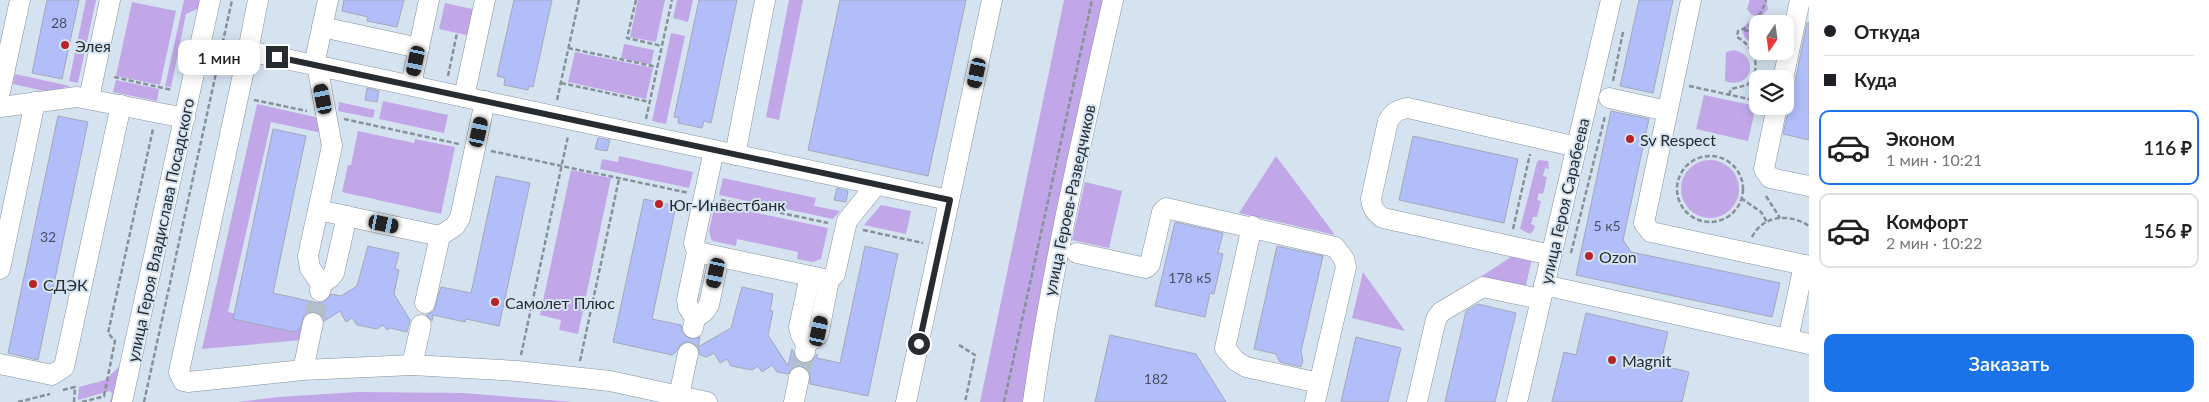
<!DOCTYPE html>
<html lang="ru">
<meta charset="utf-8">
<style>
body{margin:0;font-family:Lato,sans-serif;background:#f2f2f2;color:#202124;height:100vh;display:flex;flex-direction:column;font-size:19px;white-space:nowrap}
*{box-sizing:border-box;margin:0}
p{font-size:16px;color:#757577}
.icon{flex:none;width:28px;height:28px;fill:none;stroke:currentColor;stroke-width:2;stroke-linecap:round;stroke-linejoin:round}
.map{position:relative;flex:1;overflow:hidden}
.details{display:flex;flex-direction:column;background:#fff;width:400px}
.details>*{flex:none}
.hud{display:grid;align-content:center;height:110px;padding:0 15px;background:#fff}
.needle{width:32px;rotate:193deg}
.controls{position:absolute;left:1749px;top:15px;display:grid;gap:10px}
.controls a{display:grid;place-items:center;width:45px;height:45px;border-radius:10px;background:#fff;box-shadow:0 2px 12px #0003;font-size:25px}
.end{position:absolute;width:22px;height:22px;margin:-11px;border:6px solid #272c31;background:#fff;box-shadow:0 0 0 2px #fff}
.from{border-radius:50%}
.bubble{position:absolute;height:35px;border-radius:10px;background:#fff;box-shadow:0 2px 12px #0003;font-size:16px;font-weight:600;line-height:35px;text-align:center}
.car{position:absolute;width:15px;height:30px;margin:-15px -8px;border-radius:6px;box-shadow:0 0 4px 1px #0007;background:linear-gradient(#222 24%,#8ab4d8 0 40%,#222 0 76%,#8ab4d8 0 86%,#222 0)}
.hud b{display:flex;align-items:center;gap:18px;height:48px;font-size:19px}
.hud b+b{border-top:1px solid #e0e0e0}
.hud i{width:12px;height:12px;background:#202124}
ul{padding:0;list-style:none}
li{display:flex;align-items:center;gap:15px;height:75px;margin:0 10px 8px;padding:0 5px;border:2px solid #e0e0e0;border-radius:10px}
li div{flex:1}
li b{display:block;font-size:19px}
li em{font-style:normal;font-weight:600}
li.on{border-color:#1a73e8}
li>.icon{width:45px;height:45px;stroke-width:1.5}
.action{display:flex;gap:10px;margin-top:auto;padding:10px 15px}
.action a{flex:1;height:58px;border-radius:10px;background:#1a73e8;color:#fff;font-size:20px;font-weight:600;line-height:58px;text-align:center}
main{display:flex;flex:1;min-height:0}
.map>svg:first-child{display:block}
.green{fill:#c1a7e8}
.building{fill:#b1bef9;stroke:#a4a8b8}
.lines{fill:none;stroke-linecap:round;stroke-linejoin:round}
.minor-tunnel{stroke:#b2beca;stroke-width:20;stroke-dasharray:20 10;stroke-linecap:butt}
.minor-casing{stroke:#85919d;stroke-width:21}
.path{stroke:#87919a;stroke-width:2.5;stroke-dasharray:5 2.5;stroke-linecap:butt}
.minor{stroke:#fff;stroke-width:20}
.route{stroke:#272c31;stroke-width:6}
.poi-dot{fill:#b52527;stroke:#d5e3f0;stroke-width:2}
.labels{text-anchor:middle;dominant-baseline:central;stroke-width:4;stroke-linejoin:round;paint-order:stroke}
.number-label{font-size:14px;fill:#4a5063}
.poi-label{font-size:16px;fill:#272c31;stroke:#d5e3f0;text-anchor:start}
.street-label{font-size:16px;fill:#272c31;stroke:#d5e3f0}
</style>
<main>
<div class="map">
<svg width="1809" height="402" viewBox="0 0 1809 402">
<rect width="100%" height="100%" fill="#d5e3f0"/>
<g class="green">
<path d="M86,0H96L78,83L69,81Z"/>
<path d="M184,0H201L199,8L186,14L171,87L165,86Z"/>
<path d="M638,0H665L656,42L630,37Z"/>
<path d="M677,0H693L688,22L673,18Z"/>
<path d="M789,0H803L779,120L766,117Z"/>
<path d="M1064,0H1113L1026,402H980Z"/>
<path d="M1750,0H1766L1768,9L1761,17L1752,15L1747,9Z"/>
<path d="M132,2L176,11L160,85L116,76Z"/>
<path d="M445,3L477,10L471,36L439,29Z"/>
<path d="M1754,20L1763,24H1758L1757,43H1752L1745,38L1742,30L1749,21Z"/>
<path d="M671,33L685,36L666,124L652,121Z"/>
<path d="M624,44L654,50L651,65L621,58Z"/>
<path d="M1734,50C1762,57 1750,91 1725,81L1726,52Z"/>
<path d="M575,52L653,68L646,99L568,82Z"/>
<path d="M15,74L70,86L49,92L13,84Z"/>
<path d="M116,80L159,89L157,101L113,92Z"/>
<path d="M1704,95L1756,106L1748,141L1696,129Z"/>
<path d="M383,101L448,115L444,133L379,119Z"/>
<path d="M339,102L375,110L373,118L338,111Z"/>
<path d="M257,104L319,118L322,133L271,122L228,312L305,329L302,340L202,349Z"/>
<path d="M358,131L414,143L415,139L455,147L441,214L342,192L348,165H351Z"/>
<path d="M619,156L693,172L689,188L600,169L602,159L618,162Z"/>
<path d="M1276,156L1335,235L1239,213Z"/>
<circle cx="1710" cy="189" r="29"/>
<path d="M1539,160L1548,161L1549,169L1545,168L1543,176L1547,177L1543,194L1539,193L1537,200L1541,201L1537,217H1533L1531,224L1535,226L1533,231L1530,234L1520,229L1537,162Z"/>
<path d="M571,170L611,178L578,334L559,330L561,320L540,315Z"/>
<path d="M723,178L816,198L814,206L840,211L833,219L719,195Z"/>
<path d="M1085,182L1122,191L1109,248L1072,240Z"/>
<path d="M715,204L828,228L821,259L813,262L797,259L798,252L737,239L736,246L713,241L711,239L709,231Z"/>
<path d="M881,205L911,211L906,234L864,225Z"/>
<path d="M1520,251L1533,254L1525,289L1479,278Z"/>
<path d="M1363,272L1405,331L1352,318Z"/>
<path d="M123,363L114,402H110L112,394L110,391L78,400L79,387L105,380Z"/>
<path d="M358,392L464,393L573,402H238L278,397Z"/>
</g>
<g class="building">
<path d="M47,0H79L62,79L32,73Z"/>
<path d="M344,0H404L397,27L367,21L368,17L342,11Z"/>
<path d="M514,0H552L533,87L529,86L528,90L504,85L505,78L497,76Z"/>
<path d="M699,0H737L711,123L704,121L702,128L678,123L679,118L674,117Z"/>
<path d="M840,0H966L928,176L808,150Z"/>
<path d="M1639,0H1673L1653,93L1620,86Z"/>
<path d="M1807,23H1809V140L1783,134L1789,108L1787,100L1789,89L1795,82Z"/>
<path d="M367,88L379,91L377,102L365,100Z"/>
<path d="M1611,111L1649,119L1623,240L1631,252L1780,283L1772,317L1576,275Z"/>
<path d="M58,116L88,122L38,360L8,353Z"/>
<path d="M273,129L306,136L273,293L318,303L324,302L331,294L341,296L357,286L368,246L399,253L395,269L399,270L394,294L410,320L407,332L390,328L387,330L383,325L377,329L357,325L352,318L346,322L340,311L324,321L321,314L315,311L309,312L304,315L300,328L294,332L233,319Z"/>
<path d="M1413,136L1518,159L1504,223L1399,200Z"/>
<path d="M598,138L610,140L607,151L595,149Z"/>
<path d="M496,176L530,183L499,326L466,319L465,322L433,315L432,321L426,315L434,311L441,287L471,293Z"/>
<path d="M837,188L848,191L846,202L834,200Z"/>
<path d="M644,199L676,206L652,319L681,325L682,332L690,339L700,337L698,347L691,342H685L680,345L676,352L672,355L613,342Z"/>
<path d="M1175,222L1223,233L1218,253L1223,254L1214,294L1210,293L1205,317L1155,306Z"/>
<path d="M865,246L898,254L868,396L810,384V373L802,366H795L788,374L777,372L772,365L762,372L758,366L752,370L731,366L727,359L720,363L714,353L707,357L700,355L698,347L731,328L742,287L773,294L770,311H773L768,335L788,366L792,349L797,361L803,364L810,363L817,354V358L840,363Z"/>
<path d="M1277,246L1323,256L1301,351L1303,361L1301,367L1280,362L1276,354L1254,349Z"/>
<path d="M1478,304L1516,313L1495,402H1445L1466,311Z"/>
<path d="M1586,313L1668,332L1660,365L1689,372L1682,402H1552L1564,352L1576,355Z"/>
<path d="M1110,335L1196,354L1226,402H1095Z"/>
<path d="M1356,337L1401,348L1388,402H1341Z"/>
</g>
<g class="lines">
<g class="minor-tunnel">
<path d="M313,323L320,291"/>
<path d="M799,377L805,352"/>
</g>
<g class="minor-casing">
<g id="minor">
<path d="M1691,0L1644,223L1651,232L1809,266"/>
<path d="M322,27L419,48"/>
<path d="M248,51L258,0"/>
<path d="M314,65L328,0"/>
<path d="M317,65L332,146L308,256L310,268L321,284L320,291"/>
<path d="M1783,79L1800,0"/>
<path d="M411,85L429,0"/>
<path d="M0,92L20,0"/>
<path d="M464,97L485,0"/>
<path d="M89,98L110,0"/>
<path d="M1609,98L1667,111"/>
<path d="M1777,106L1764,169L1770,178L1809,186"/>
<path d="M0,107L77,97L185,118"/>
<path d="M735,155L765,0"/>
<path d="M318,210L440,236"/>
<path d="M1252,226L1225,348L1236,361L1246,367L1319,383"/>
<path d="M697,252L829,280"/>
<path d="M1077,253L1146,268L1150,264L1162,212L1166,208L1335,247L1344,259L1346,267L1315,402"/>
<path d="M1551,255L1383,218C1375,213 1372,208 1371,199L1388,121C1393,113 1398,109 1408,108L1577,147"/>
<path d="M0,269L35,102"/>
<path d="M321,284L330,278L334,273L347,216"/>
<path d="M1544,285L1809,344"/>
<path d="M425,303L440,236L455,226L460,218L485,101"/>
<path d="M695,318L704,312L709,305L719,257"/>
<path d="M693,328L695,318L688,307L687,300L697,252L694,243L714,150"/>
<path d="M1788,339L1804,265"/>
<path d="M806,344L817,336L819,331L829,280L835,274L847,221L876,185"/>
<path d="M805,352L806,344L801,335L799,327L810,276"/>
<path d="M0,364L52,375L64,367L121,105"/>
<path d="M412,365L421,325"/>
<path d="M303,370L313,323"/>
<path d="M679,396L688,353"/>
<path d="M122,402L210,0"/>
<path d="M707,402L610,381L517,371L412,365L303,370L188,382L183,381L179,372L248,51L949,200"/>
<path d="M794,402L799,377"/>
<path d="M906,402L992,0"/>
<path d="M1033,402C1052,266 1083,134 1113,0"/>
<path d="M1417,402L1436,319L1441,312L1483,287L1540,299"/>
<path d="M1517,402L1611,0"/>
</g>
</g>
<g class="path">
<path d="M636,0L627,38L662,46"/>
<path d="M1744,30L1758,33"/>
<path d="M568,48L657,67"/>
<path d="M448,76L457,33"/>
<path d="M114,77L172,90"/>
<path d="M1613,81L1623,32"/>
<path d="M561,83L650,102"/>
<path d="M1689,86L1758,101"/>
<path d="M1729,95L1731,89L1747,85C1763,70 1755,47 1737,37L1738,31C1754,25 1761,15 1766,0"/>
<path d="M254,100L307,111"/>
<path d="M557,100L579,0"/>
<path d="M344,119L459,144"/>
<path d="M646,119L672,0"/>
<path d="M491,151L689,193"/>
<circle cx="1710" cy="189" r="33"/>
<path d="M1766,196L1780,218"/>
<path d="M1741,198L1761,212L1767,222"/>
<path d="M721,200L828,223"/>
<path d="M1513,229L1530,154"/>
<path d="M863,230L923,243"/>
<path d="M1752,237C1763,215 1790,213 1809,226"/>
<path d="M1571,253L1605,116"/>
<path d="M959,345L975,355L965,402"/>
<path d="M521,355L568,136"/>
<path d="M580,361L619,179"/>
<path d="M63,390L75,387L74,402"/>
<path d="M104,396L115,341L108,333L153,129"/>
<path d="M18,402L50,394"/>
<path d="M82,402L105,396"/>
<path d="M144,402L232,0"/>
<path d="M1004,402L1092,0"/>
</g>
<use href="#minor" class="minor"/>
</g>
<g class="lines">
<path class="route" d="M277,57L950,200L919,344"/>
</g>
<g class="poi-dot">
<circle cx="65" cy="45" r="5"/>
<circle cx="1630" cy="139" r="5"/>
<circle cx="659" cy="204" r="5"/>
<circle cx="1589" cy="256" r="5"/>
<circle cx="33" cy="284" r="5"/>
<circle cx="495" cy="302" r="5"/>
<circle cx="1612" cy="360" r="5"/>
</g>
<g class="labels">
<g class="number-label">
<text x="59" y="22">28</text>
<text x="1607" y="225">5 к5</text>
<text x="48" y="236">32</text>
<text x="1190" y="277">178 к5</text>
<text x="1156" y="378">182</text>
</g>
<g class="poi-label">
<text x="75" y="45">Элея</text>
<text x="1640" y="139">Sv Respect</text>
<text x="669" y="204">Юг-Инвестбанк</text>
<text x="1599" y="256">Ozon</text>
<text x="43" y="284">СДЭК</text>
<text x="505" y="302">Самолет Плюс</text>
<text x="1622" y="360">Magnit</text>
</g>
<g class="street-label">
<text transform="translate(1069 200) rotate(-78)">улица Героев-Разведчиков</text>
<text transform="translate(1564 201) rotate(-77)">улица Героя Сарабеева</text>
<text transform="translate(160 230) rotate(-78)">улица Героя Владислава Посадского</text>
</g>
</g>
</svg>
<div class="controls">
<a><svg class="needle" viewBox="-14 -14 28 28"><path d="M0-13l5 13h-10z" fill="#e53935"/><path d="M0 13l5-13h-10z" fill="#757577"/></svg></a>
<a><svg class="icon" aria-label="layers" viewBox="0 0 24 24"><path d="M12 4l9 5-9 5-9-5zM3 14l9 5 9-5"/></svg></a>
</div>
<i class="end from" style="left:919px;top:344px"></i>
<i class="end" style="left:277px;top:57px"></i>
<div class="bubble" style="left:178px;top:40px;width:82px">1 мин</div>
<i class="car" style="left:416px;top:61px;rotate:192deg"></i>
<i class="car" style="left:977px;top:73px;rotate:192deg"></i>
<i class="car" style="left:323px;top:99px;rotate:349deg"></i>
<i class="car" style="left:479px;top:132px;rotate:12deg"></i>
<i class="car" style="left:384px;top:224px;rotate:102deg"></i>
<i class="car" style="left:716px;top:273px;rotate:192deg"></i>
<i class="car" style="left:819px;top:331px;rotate:12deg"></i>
</div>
<section class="details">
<div class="hud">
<b><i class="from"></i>Откуда</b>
<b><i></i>Куда</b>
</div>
<ul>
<li class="on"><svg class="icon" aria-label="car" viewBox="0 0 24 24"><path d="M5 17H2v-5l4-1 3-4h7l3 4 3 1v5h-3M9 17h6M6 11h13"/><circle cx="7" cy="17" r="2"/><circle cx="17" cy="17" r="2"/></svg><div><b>Эконом</b><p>1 мин · 10:21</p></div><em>116 ₽</em></li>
<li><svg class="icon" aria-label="car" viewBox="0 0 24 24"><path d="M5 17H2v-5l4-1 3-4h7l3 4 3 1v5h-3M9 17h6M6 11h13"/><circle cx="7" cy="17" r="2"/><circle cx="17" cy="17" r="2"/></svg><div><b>Комфорт</b><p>2 мин · 10:22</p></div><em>156 ₽</em></li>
</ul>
<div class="action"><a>Заказать</a></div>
</section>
</main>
